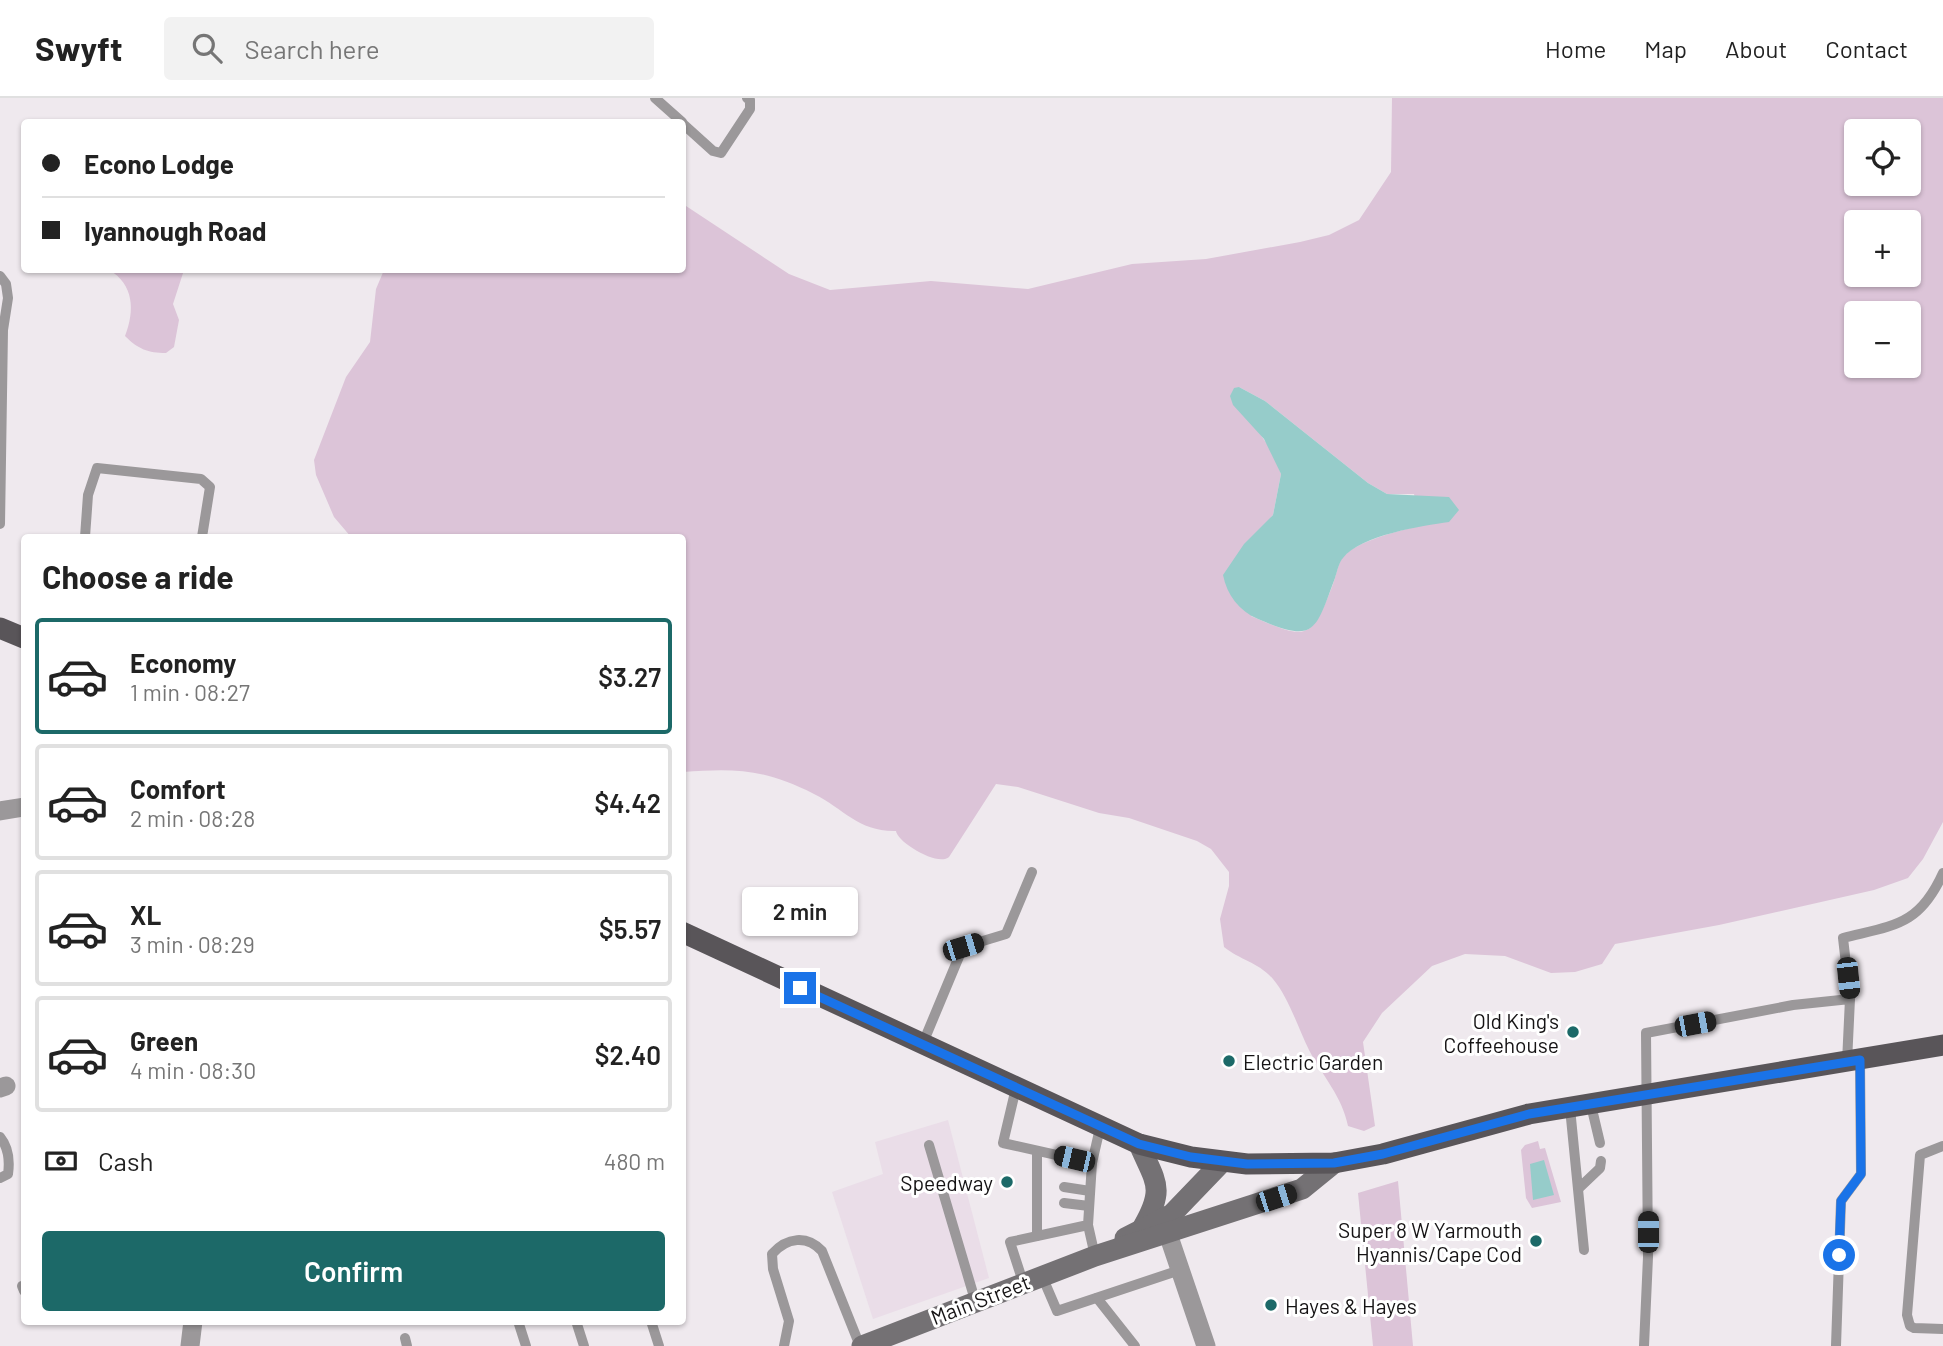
<!DOCTYPE html>
<meta charset="utf-8">
<style>
body{margin:0;font-family:Barlow,sans-serif;background:#f2f2f2;color:#222;height:100vh;display:flex;flex-direction:column;font-size:26px;white-space:nowrap}
*{box-sizing:border-box;margin:0}
p{font-size:23px;color:#767676}
.icon{flex:none;width:38px;height:38px;fill:none;stroke:currentColor;stroke-width:2;stroke-linecap:round;stroke-linejoin:round}
.map{position:relative;flex:1;overflow:hidden}
.drawer{position:absolute;left:21px;top:436px;width:665px;height:791px;display:flex;flex-direction:column;background:#fff;border-radius:7px;box-shadow:0 2px 5px #0004}
.drawer>*{flex:none}
.banner{position:absolute;left:21px;top:21px;width:665px;height:154px;border-radius:7px;box-shadow:0 2px 5px #0004;display:grid;align-content:center;height:154px;padding:0 21px;background:#fff}
.fabs{position:absolute;left:1844px;top:21px;display:grid;gap:14px}
.fabs a{display:grid;place-items:center;width:77px;height:77px;border-radius:7px;background:#fff;box-shadow:0 2px 5px #0004;font-size:35px}
.end{position:absolute;width:32px;height:32px;margin:-16px;border:9px solid #1a73e8;background:#fff;box-shadow:0 0 0 4px #fff}
.from{border-radius:50%}
.bubble{position:absolute;height:49px;border-radius:7px;background:#fff;box-shadow:0 2px 5px #0004;font-size:23px;font-weight:600;line-height:49px;text-align:center}
.car{position:absolute;width:21px;height:42px;margin:-21px -10px;border-radius:9px;box-shadow:0 0 5px 2px #0007;background:linear-gradient(#222 24%,#8ab4d8 0 40%,#222 0 76%,#8ab4d8 0 86%,#222 0)}
.banner b{display:flex;align-items:center;gap:24px;height:66px;font-size:26px}
.banner b+b{border-top:2px solid #e0e0e0}
.banner i{width:18px;height:18px;background:#222}
ul{padding:0;list-style:none}
li{display:flex;align-items:center;gap:21px;height:116px;margin:0 14px 10px;padding:0 7px;border:4px solid #e0e0e0;border-radius:7px}
li div{flex:1}
li b{display:block;font-size:26px}
li em{font-style:normal;font-weight:600}
li.active{border-color:#1c6968}
li>.icon{width:63px;height:63px;stroke-width:1.5}
h2{padding:0 21px;font-size:32px;line-height:84px}
.pay{display:flex;align-items:center;gap:18px;height:77px;padding:0 21px;font-size:26px}
.pay p{margin-inline-start:auto}
.action{display:flex;gap:14px;margin-top:auto;padding:14px 21px}
.action a{flex:1;height:80px;border-radius:7px;background:#1c6968;color:#fff;font-size:28px;font-weight:600;line-height:80px;text-align:center}
header{display:flex;align-items:center;gap:42px;box-sizing:border-box;height:98px;padding:0 35px;background:#fff;border-bottom:2px solid #e0e0e0}
header strong{font-size:33px}
nav{display:flex;gap:38px;margin-inline-start:auto;font-size:24px}
.search{width:490px;height:63px;background:#f2f2f2;display:flex;align-items:center;gap:18px;box-sizing:border-box;padding:0 24px;border-radius:7px;color:#767676;font-size:26px}
.map>svg:first-child{display:block}
.built{fill:#eadde8}
.green{fill:#dcc4d8;fill-rule:evenodd}
.water{fill:#96ccca}
.lines{fill:none;stroke-linecap:round;stroke-linejoin:round}
.lane{stroke:#9b989a;stroke-width:10}
.street{stroke:#9b989a;stroke-width:19}
.secondary{stroke:#747174;stroke-width:21}
.primary{stroke:#595559;stroke-width:21}
.route{stroke:#1a73e8;stroke-width:9}
.poi-dot{fill:#1c6968;stroke:#fff;stroke-width:2.5}
.labels{text-anchor:middle;dominant-baseline:central;stroke-width:6;stroke-linejoin:round;paint-order:stroke}
.poi-label{font-size:21px;fill:#151314;stroke:#fff;text-anchor:end}
.street-label{font-size:21px;fill:#151314;stroke:#fff}
</style>
<header>
<strong>Swyft</strong>
<div class="search"><svg class="icon" aria-label="search" viewBox="0 0 24 24"><circle cx="10" cy="10" r="6"/><path d="M15 15l6 6"/></svg>Search here</div>
<nav><a>Home</a><a>Map</a><a>About</a><a>Contact</a></nav>
</header>
<div class="map">
<svg width="1943" height="1248" viewBox="0 0 1943 1248">
<rect width="100%" height="100%" fill="#efe9ee"/>
<path class="built" d="M948,1022L989,1180L873,1221L832,1094L883,1076L875,1044Z"/>
<g class="green">
<path d="M1392,0H1943V724L1923,761L1908,780L1874,792L1719,827L1615,846L1602,866L1575,874L1551,875L1505,858L1465,856L1432,868L1382,915L1363,944L1375,1028L1364,1033L1348,1028C1342,998 1323,979 1309,952C1298,930 1289,900 1273,881C1258,864 1240,862 1224,849L1220,821L1229,788V774L1211,751L1197,743L1129,720L1099,715L1018,689L996,686L949,759C938,769 897,744 896,733C859,734 844,711 814,696C765,671 736,670 683,674L682,439H351L334,419L316,377L314,362L346,279L370,244L376,191L384,172H682L683,106L789,176L830,192L931,183L1028,191L1132,166L1206,161L1300,144L1329,137L1359,122L1391,74ZM1857,33H1909V86H1857ZM1857,124H1909V177H1857ZM1857,215H1909V268H1857ZM1239,289L1265,303L1368,385L1387,396H1414L1422,427C1402,432 1355,443 1342,460C1338,466 1336,478 1333,486C1311,544 1307,542 1251,518L1261,431L1273,417L1281,376L1273,355L1254,327Z"/>
<path d="M109,172H184L173,206L179,222L174,249L166,255C148,255 138,251 125,238C135,213 134,186 109,172Z"/>
<path d="M1538,1043L1540,1051L1545,1050L1561,1104L1532,1110L1526,1100L1521,1052L1525,1047Z"/>
<path d="M1398,1083L1413,1248H1373L1358,1095Z"/>
</g>
<g class="water">
<path d="M1239,289L1265,303L1368,385L1387,396L1449,399L1459,412L1449,424C1422,428 1361,437 1343,460C1339,464 1337,474 1335,480C1315,533 1316,546 1258,521C1239,513 1227,497 1223,477L1244,446L1273,417L1281,376L1264,341L1233,307L1230,298L1234,290Z"/>
<path d="M1544,1062L1554,1097L1533,1102L1530,1066Z"/>
</g>
<g class="lines">
<g class="lane">
<path d="M655,0L682,24"/>
<path d="M682,25L713,53L721,55L750,11V2L747,0"/>
<path d="M0,178L6,186L8,200L3,232L0,426"/>
<path d="M85,439L88,397L97,370L201,381L210,389L202,439"/>
<path d="M1850,901L1843,840C1894,827 1919,828 1943,775"/>
<path d="M923,945L963,849L1006,836L1032,774"/>
<path d="M1016,990L1003,1045L1092,1065L1100,1030"/>
<path d="M1591,1007L1600,1045"/>
<path d="M1570,1010L1584,1152"/>
<path d="M0,1039C9,1050 10,1062 8,1076L0,1080"/>
<path d="M929,1047L975,1202"/>
<path d="M1943,1048L1920,1057L1907,1217L1910,1228L1914,1230L1943,1231"/>
<path d="M1064,1089L1090,1093"/>
<path d="M1580,1089L1600,1070L1601,1063"/>
<path d="M1064,1105L1089,1108"/>
<path d="M1088,1127L1095,1158"/>
<path d="M1037,1138V1053"/>
<path d="M1042,1178L1057,1213L1180,1172"/>
<path d="M1023,1184L1010,1144L1088,1127L1092,1065"/>
<path d="M22,1188L24,1193"/>
<path d="M1097,1200L1135,1248"/>
<path d="M518,1223L526,1248"/>
<path d="M576,1223L584,1248"/>
<path d="M651,1223L659,1248"/>
<path d="M405,1240L407,1248"/>
<path d="M784,1248L789,1223L773,1171L772,1156C787,1139 807,1137 822,1153L860,1248"/>
<path d="M1644,1248L1648,1159L1646,935L1793,907L1850,901L1847,964"/>
<path d="M1836,1248L1841,1103L1861,1076L1860,962"/>
</g>
<g class="street">
<path d="M0,713L24,709"/>
<path d="M0,990L6,988"/>
<path d="M1168,1136L1206,1248"/>
<path d="M190,1248L193,1223"/>
</g>
<g class="secondary">
<path d="M1139,1046C1155,1084 1166,1089 1143,1129"/>
<path d="M1125,1140L1172,1116L1222,1064"/>
<path d="M862,1248L1095,1158L1302,1091L1334,1065"/>
</g>
<g class="primary">
<path d="M0,530L24,540"/>
<path d="M682,834L1139,1046L1191,1059L1247,1066L1334,1065L1383,1056L1529,1016L1943,947"/>
</g>
</g>
<g class="lines">
<path class="route" d="M800,890L1139,1046L1191,1059L1247,1066L1334,1065L1383,1056L1529,1016L1860,962L1861,1076L1841,1103L1839,1157"/>
</g>
<g class="poi-dot">
<circle cx="1573" cy="934" r="7"/>
<circle cx="1229" cy="963" r="7"/>
<circle cx="1007" cy="1084" r="7"/>
<circle cx="1536" cy="1143" r="7"/>
<circle cx="1271" cy="1207" r="7"/>
</g>
<g class="labels">
<g class="poi-label">
<text x="1559" y="922">Old King's<tspan x="1559" dy="24">Coffeehouse</tspan></text>
<text x="1243" y="963" text-anchor="start">Electric Garden</text>
<text x="993" y="1084">Speedway</text>
<text x="1522" y="1131">Super 8 W Yarmouth<tspan x="1522" dy="24">Hyannis/Cape Cod</tspan></text>
<text x="1285" y="1207" text-anchor="start">Hayes &amp; Hayes</text>
</g>
<g class="street-label">
<text transform="translate(980 1201) rotate(-21)">Main Street</text>
</g>
</g>
</svg>
<div class="fabs">
<a><svg class="icon" aria-label="locate" viewBox="0 0 24 24"><circle cx="12" cy="12" r="6"/><path d="M12 2v4M12 18v4M2 12h4M18 12h4"/></svg></a>
<a>+</a>
<a>−</a>
</div>
<i class="end from" style="left:1839px;top:1157px"></i>
<i class="end" style="left:800px;top:890px"></i>
<div class="bubble" style="left:742px;top:789px;width:116px">2 min</div>
<i class="car" style="left:963px;top:849px;rotate:73deg"></i>
<i class="car" style="left:1848px;top:880px;rotate:174deg"></i>
<i class="car" style="left:1695px;top:926px;rotate:79deg"></i>
<i class="car" style="left:1074px;top:1061px;rotate:283deg"></i>
<i class="car" style="left:1276px;top:1100px;rotate:72deg"></i>
<i class="car" style="left:1648px;top:1134px;rotate:0deg"></i>
<div class="banner">
<b><i class="from"></i>Econo Lodge</b>
<b><i></i>Iyannough Road</b>
</div>
<section class="drawer">
<h2>Choose a ride</h2>
<ul>
<li class="active"><svg class="icon" aria-label="car" viewBox="0 0 24 24"><path d="M5 17H2v-5l4-1 3-4h7l3 4 3 1v5h-3M9 17h6M6 11h13"/><circle cx="7" cy="17" r="2"/><circle cx="17" cy="17" r="2"/></svg><div><b>Economy</b><p>1 min · 08:27</p></div><em>$3.27</em></li>
<li><svg class="icon" aria-label="car" viewBox="0 0 24 24"><path d="M5 17H2v-5l4-1 3-4h7l3 4 3 1v5h-3M9 17h6M6 11h13"/><circle cx="7" cy="17" r="2"/><circle cx="17" cy="17" r="2"/></svg><div><b>Comfort</b><p>2 min · 08:28</p></div><em>$4.42</em></li>
<li><svg class="icon" aria-label="car" viewBox="0 0 24 24"><path d="M5 17H2v-5l4-1 3-4h7l3 4 3 1v5h-3M9 17h6M6 11h13"/><circle cx="7" cy="17" r="2"/><circle cx="17" cy="17" r="2"/></svg><div><b>XL</b><p>3 min · 08:29</p></div><em>$5.57</em></li>
<li><svg class="icon" aria-label="car" viewBox="0 0 24 24"><path d="M5 17H2v-5l4-1 3-4h7l3 4 3 1v5h-3M9 17h6M6 11h13"/><circle cx="7" cy="17" r="2"/><circle cx="17" cy="17" r="2"/></svg><div><b>Green</b><p>4 min · 08:30</p></div><em>$2.40</em></li>
</ul>
<div class="pay"><svg class="icon" aria-label="cash" viewBox="0 0 24 24"><path d="M3 7h18v10H3z"/><circle cx="12" cy="12" r="2"/></svg>Cash<p>480 m</p></div>
<div class="action"><a>Confirm</a></div>
</section>
</div>
